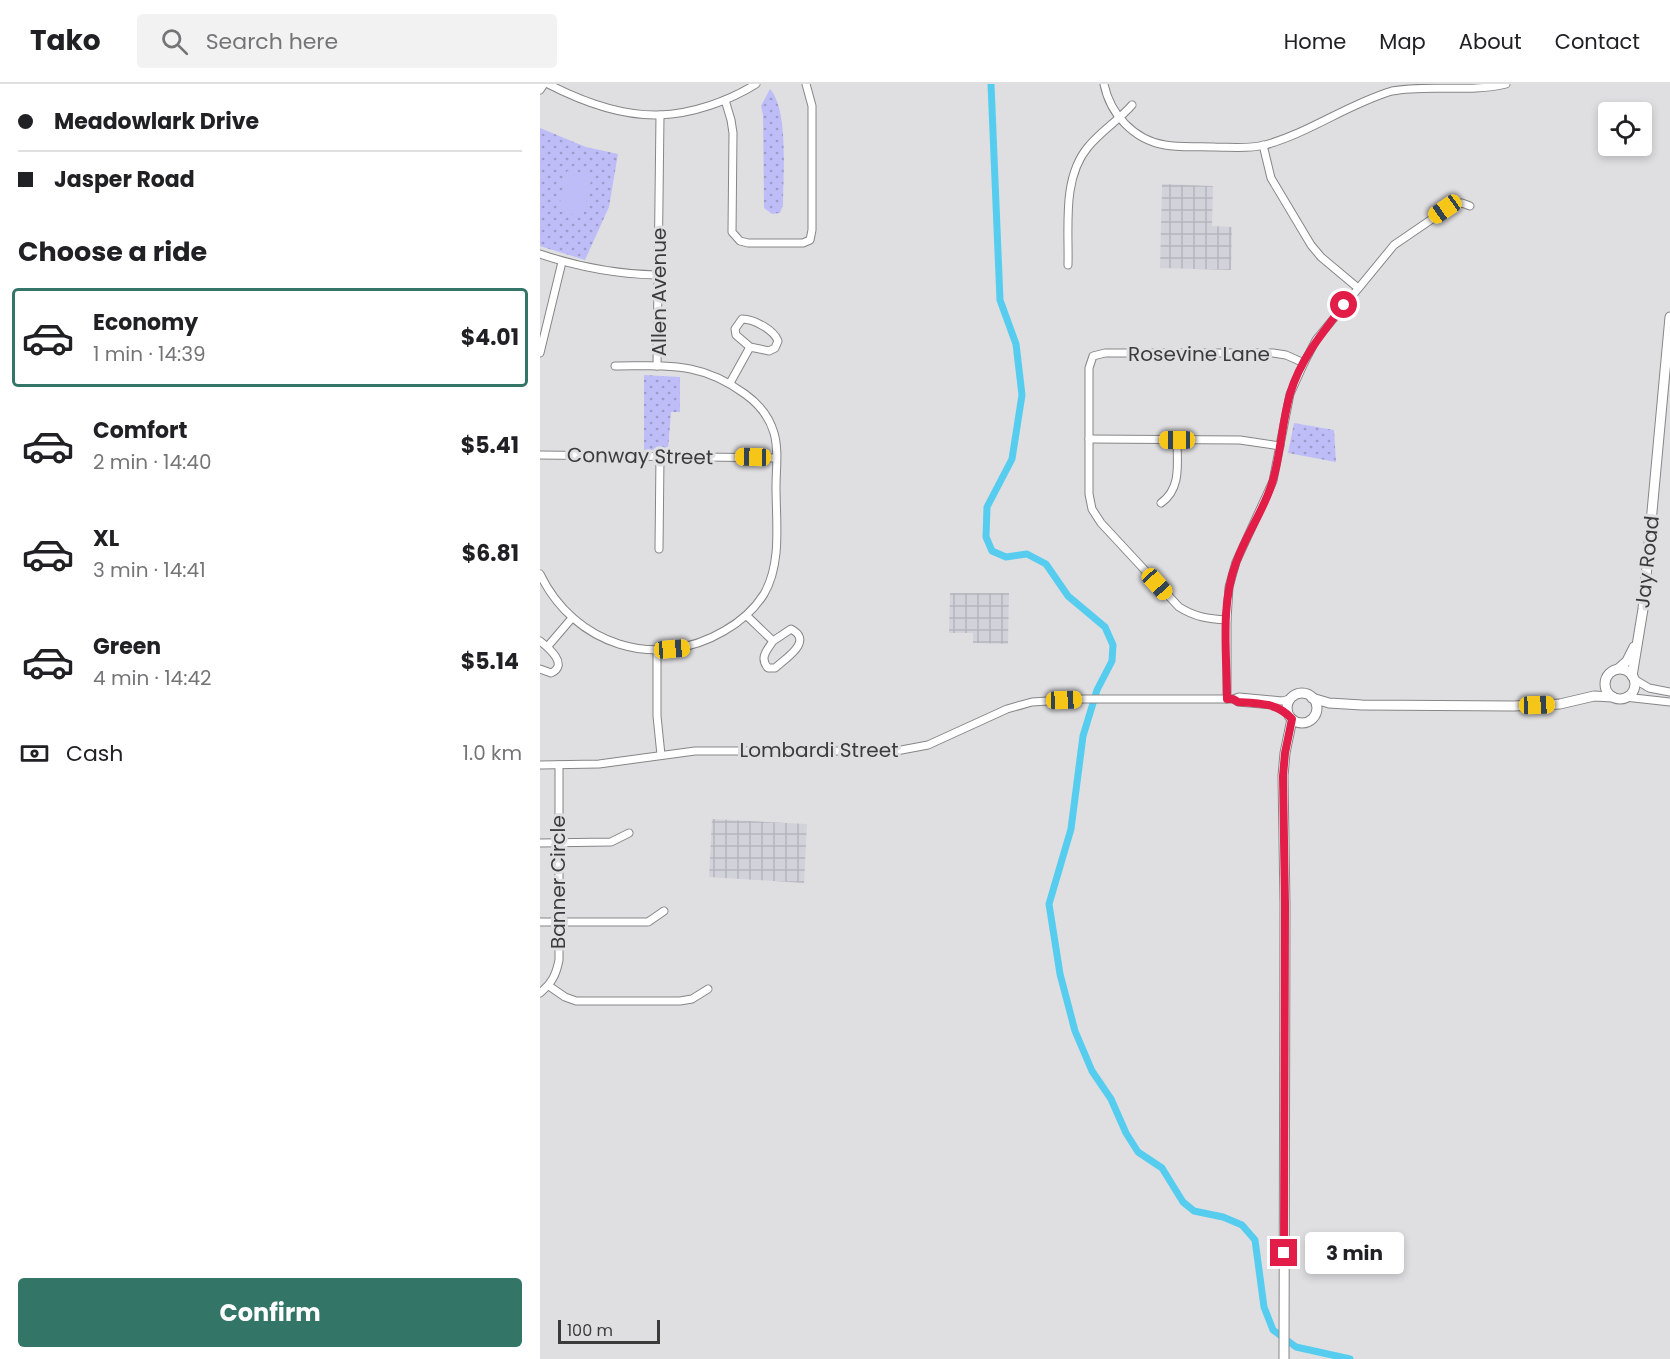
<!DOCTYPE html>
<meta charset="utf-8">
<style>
body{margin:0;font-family:Poppins,sans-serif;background:#f2f2f2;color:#202124;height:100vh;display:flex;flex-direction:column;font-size:22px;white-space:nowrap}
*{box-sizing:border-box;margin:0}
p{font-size:20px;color:#757577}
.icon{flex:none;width:33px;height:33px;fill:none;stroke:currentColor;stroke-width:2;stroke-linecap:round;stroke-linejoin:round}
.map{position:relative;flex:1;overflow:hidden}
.details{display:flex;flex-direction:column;background:#fff;width:540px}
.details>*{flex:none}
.guide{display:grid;align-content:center;height:132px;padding:0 18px;background:#fff}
.controls{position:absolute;left:1058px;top:18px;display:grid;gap:12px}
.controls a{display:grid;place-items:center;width:54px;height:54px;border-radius:6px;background:#fff;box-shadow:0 3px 9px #0003;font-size:30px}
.scale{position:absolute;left:18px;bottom:15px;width:102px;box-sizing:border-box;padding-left:6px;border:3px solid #3b3b3c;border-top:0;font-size:16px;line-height:21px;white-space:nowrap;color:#3b3b3c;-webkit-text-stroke:4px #dfdfe2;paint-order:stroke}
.end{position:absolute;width:27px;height:27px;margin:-14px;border:8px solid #e11d48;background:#fff;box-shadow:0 0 0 3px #fff}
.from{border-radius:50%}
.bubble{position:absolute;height:42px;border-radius:6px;background:#fff;box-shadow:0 3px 9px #0003;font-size:20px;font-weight:700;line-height:42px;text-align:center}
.car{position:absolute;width:18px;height:36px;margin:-18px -9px;border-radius:8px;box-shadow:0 0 4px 2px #0007;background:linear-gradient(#f5c518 24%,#345 0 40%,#f5c518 0 76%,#345 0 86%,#f5c518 0)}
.guide b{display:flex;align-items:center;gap:21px;height:57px;font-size:22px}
.guide b+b{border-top:2px solid #e0e0e0}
.guide i{width:15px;height:15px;background:#202124}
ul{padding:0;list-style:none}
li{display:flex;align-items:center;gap:18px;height:99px;margin:0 12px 9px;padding:0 6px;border:3px solid transparent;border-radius:6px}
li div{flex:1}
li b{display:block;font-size:22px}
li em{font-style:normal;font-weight:700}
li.active{border-color:#337567}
li>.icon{width:54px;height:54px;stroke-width:1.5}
h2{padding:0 18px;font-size:27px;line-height:72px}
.pay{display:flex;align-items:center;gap:15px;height:66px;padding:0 18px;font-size:22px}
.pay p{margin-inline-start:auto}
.primary-button{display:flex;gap:12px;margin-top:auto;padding:12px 18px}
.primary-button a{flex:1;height:69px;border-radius:6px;background:#337567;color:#fff;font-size:24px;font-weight:700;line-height:69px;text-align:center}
header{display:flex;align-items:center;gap:36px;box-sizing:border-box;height:84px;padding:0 30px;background:#fff;border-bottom:2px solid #e0e0e0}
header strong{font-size:28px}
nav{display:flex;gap:33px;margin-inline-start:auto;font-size:21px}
.search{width:420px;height:54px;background:#f2f2f2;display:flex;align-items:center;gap:15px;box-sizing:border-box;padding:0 21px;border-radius:6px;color:#757577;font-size:22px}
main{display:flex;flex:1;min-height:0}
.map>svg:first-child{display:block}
.industrial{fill:url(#industrial-grid)}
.park{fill:url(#park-dots)}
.pitch{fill:#bebdf8}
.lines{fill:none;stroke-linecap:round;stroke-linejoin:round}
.canal{stroke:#56cdef;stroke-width:7}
.street-casing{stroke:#868688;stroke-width:9}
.secondary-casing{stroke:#868688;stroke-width:11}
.street{stroke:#fff;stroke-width:7}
.secondary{stroke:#fff;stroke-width:9}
.route{stroke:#e11d48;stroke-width:8}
.labels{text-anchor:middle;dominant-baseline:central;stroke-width:6;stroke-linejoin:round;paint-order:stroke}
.street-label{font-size:20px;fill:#3b3b3c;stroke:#dfdfe2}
</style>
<header>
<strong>Tako</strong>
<div class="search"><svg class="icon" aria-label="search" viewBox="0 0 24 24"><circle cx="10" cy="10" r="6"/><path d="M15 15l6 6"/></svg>Search here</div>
<nav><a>Home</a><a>Map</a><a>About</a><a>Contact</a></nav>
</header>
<main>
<section class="details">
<div class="guide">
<b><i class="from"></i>Meadowlark Drive</b>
<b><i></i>Jasper Road</b>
</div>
<h2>Choose a ride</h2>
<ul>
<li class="active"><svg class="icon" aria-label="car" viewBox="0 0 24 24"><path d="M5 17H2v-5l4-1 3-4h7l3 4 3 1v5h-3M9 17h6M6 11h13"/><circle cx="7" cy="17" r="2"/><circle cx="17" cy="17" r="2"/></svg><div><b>Economy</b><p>1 min · 14:39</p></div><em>$4.01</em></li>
<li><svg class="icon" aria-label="car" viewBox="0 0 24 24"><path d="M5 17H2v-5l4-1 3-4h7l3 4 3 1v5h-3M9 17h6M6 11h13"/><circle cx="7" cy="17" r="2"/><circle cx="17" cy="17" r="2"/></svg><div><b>Comfort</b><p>2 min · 14:40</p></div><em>$5.41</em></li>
<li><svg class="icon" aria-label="car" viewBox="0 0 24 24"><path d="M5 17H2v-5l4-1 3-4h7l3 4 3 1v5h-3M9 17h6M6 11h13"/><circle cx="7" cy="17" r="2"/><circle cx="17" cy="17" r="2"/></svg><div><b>XL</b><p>3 min · 14:41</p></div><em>$6.81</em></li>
<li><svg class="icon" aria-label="car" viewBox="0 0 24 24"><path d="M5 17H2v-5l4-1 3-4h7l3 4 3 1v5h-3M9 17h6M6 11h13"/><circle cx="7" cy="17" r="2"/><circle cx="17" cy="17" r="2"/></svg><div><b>Green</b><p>4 min · 14:42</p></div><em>$5.14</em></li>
</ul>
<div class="pay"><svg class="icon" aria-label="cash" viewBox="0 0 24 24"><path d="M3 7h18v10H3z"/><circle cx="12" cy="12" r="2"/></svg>Cash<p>1.0 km</p></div>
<div class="primary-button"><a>Confirm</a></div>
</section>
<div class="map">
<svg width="1130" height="1275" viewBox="0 0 1130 1275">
<defs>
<pattern id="industrial-grid" width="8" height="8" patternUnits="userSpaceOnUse" patternTransform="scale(1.5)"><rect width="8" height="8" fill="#d2d2db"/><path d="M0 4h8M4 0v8" fill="none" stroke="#b5b5bd"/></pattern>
<pattern id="park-dots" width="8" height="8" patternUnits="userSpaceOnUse" patternTransform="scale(1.5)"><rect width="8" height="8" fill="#bebdf8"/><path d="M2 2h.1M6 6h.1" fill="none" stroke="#9c9bca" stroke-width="1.8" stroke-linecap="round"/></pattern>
</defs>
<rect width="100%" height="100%" fill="#dfdfe2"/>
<g class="industrial">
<path d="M622,100L673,102L672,142L692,143L691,186L620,184Z"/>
<path d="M410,509H469L468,560L433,559V549H409Z"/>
<path d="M172,735L267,740L264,799L169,793Z"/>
</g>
<g class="park">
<path d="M230,5C249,26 243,92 243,121L240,129L232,130L224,124L223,31L221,22Z"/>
<path d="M0,44L46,63L78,70L69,123L45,176L0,162Z"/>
<path d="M104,291L140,293V328H131L128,366H104Z"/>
<path d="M754,339L794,346L796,378L748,369Z"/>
</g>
<path class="pitch" d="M27,87L52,92L43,132L18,127Z"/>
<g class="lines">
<path class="canal" d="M451,0L460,216L476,260L482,311L472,375L447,423L446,453L452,467L466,473L487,470L506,480L528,512L565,543L573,561L572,577L557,606L543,652L531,745L509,820L520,890L535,947L552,987L571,1015L586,1049L598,1068L622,1084L643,1118L654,1127L683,1133L702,1141L715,1156L724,1223L733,1246L756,1263L810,1275"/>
<g class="street-casing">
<g id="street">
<path d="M8,0C41,17 82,32 119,31C152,30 189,17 216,0"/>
<path d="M564,0C570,30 594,56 625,61C641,64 658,62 675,63C691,63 709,65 725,61C769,49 808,20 852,7C888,0 929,9 966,0"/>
<path d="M0,6L4,0"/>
<path d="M185,16L191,36L193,49L192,148L200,157L208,159H263L270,156L272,146V22L266,0"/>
<path d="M723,61L731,94L771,161L781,173L818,204"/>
<path d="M0,170C38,183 77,190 117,191"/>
<path d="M528,181C529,143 522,94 548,63C561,47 579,36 592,21"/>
<path d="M0,269L22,178"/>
<path d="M117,282L120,31"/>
<path d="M190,299L210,263L229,267L235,264L238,257C234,246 214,235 202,235L195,245L196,251L210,263"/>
<path d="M549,355L700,356L740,362"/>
<path d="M0,371L236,374"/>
<path d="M621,419C642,404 637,379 637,356"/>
<path d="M119,465L120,372"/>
<path d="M0,490C34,561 116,587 184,547C200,538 214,526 224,510C242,479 236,438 236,403C236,385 239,366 234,349C229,332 219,320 205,310C160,277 127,282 75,282"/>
<path d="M207,532L233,557C227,566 219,574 228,584H235C246,574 274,557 251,545L233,557"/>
<path d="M687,536C668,535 655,533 639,523L561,439L552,425L549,410V284L553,272L565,269H733L746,271L764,279"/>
<path d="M0,557C9,564 29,581 11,589L0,585"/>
<path d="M8,562L32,534"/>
<path d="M117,566V632L121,671"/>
<path d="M1094,595L1109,604L1130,608"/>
<path d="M1085,613L1130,618"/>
<path d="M687,615V536L689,503L696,478L733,397L750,310L764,279L776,256L854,161L914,120L922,119L930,122"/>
<path d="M693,615L698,618L733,621L748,629"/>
<path d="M0,681L59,680L155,667H356L388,661L467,625L492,618L539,615H693L699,613L742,617L750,615"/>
<path d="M0,759L71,758L89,749"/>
<path d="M0,838H108L124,827"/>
<path d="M9,902L25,913L36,917H140L152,915L168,905"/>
<path d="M0,909C12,899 16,891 19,876V681"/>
</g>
</g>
<g class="secondary-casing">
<g id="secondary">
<path d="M1078,585L1087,577L1094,563"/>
<circle cx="1080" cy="600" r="15"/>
<path d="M1092,592L1103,525L1130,233"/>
<circle cx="762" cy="624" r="15"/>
<path d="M772,614L789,619L822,621L973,622L1020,620L1054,612L1073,613"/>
<path d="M744,1275L745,821L743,692L745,669L752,635"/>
</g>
</g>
<use href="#street" class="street"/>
<use href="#secondary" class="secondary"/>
</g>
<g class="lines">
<path class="route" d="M744,1169L745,821L743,692L745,669L752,635C738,619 719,619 698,618L693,615H687C687,571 680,521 696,479C706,450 725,425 733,396C741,368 742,338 750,310C760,276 782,249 804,221"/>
</g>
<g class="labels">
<g class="street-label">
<text transform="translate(119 208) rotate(-90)">Allen Avenue</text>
<text x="659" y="270">Rosevine Lane</text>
<text transform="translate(100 372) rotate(1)">Conway Street</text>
<text transform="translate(1107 478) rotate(-84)">Jay Road</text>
<text x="279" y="666">Lombardi Street</text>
<text transform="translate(18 798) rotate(-90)">Banner Circle</text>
</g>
</g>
</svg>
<div class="controls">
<a><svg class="icon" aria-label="locate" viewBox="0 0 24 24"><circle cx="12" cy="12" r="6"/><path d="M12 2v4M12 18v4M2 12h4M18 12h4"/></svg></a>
</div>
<div class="scale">100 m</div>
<i class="end from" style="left:804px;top:221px"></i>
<i class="end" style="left:744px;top:1169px"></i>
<div class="bubble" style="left:765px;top:1148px;width:99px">3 min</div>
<i class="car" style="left:905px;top:125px;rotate:235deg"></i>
<i class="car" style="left:637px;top:356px;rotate:270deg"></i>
<i class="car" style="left:213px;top:373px;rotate:271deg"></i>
<i class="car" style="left:617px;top:500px;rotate:138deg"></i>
<i class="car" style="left:132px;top:565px;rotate:85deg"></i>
<i class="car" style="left:524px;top:616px;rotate:88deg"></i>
<i class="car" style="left:997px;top:621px;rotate:88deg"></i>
</div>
</main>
